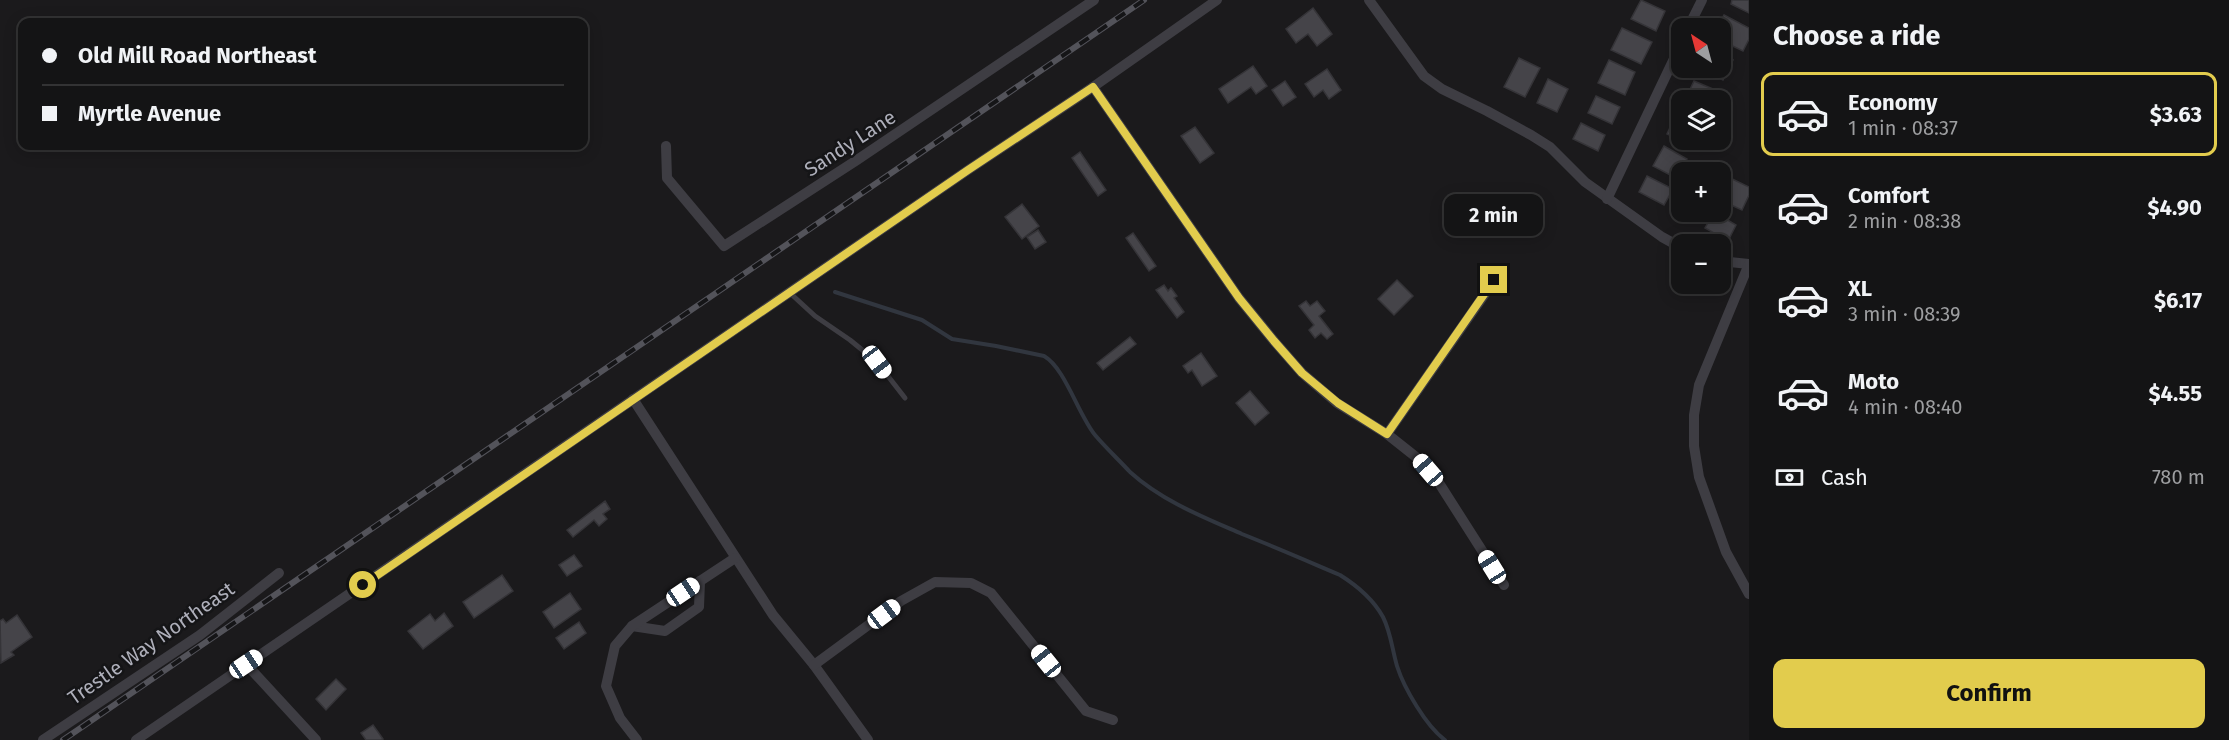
<!DOCTYPE html>
<meta charset="utf-8">
<style>
body{margin:0;font-family:"Fira Sans",sans-serif;background:#212122;color:#f1f3f6;height:100vh;display:flex;flex-direction:column;font-size:22px;white-space:nowrap}
*{box-sizing:border-box;margin:0}
p{font-size:20px;color:#9d9ea0}
.icon{flex:none;width:33px;height:33px;fill:none;stroke:currentColor;stroke-width:2;stroke-linecap:round;stroke-linejoin:round}
.map{position:relative;flex:1;overflow:hidden}
.details{display:flex;flex-direction:column;background:#141415;width:480px}
.details>*{flex:none}
.top-card{position:absolute;left:18px;top:18px;width:570px;height:132px;border-radius:12px;box-shadow:0 3px 15px #0003,0 0 0 2px #333334;display:grid;align-content:center;height:132px;padding:0 24px;background:#141415}
.needle{width:39px;rotate:324deg}
.tools{position:absolute;left:1671px;top:18px;display:grid;gap:12px}
.tools a{display:grid;place-items:center;width:60px;height:60px;border-radius:12px;background:#141415;box-shadow:0 3px 15px #0003,0 0 0 2px #333334;font-size:30px}
.end{position:absolute;width:27px;height:27px;margin:-14px;border:8px solid #e2cc4d;background:#111;box-shadow:0 0 0 3px #111}
.from{border-radius:50%}
.bubble{position:absolute;height:42px;border-radius:12px;background:#141415;box-shadow:0 3px 15px #0003,0 0 0 2px #333334;font-size:20px;font-weight:700;line-height:42px;text-align:center}
.car{position:absolute;width:18px;height:36px;margin:-18px -9px;border-radius:8px;box-shadow:0 0 4px 2px #0007;background:linear-gradient(#fff 24%,#345 0 40%,#fff 0 76%,#345 0 86%,#fff 0)}
.top-card b{display:flex;align-items:center;gap:21px;height:57px;font-size:22px}
.top-card b+b{border-top:2px solid #333334}
.top-card i{width:15px;height:15px;background:#f1f3f6}
ul{padding:0;list-style:none}
li{display:flex;align-items:center;gap:18px;height:84px;margin:0 12px 9px;padding:0 12px;border:3px solid transparent;border-radius:12px}
li div{flex:1}
li b{display:block;font-size:22px}
li em{font-style:normal;font-weight:700}
li.current{border-color:#e2cc4d}
li>.icon{width:54px;height:54px;stroke-width:1.5}
h2{padding:0 24px;font-size:27px;line-height:72px}
.pay{display:flex;align-items:center;gap:15px;height:66px;padding:0 24px;font-size:22px}
.pay p{margin-inline-start:auto}
.primary-button{display:flex;gap:12px;margin-top:auto;padding:12px 24px}
.primary-button a{flex:1;height:69px;border-radius:12px;background:#e2cc4d;color:#111;font-size:24px;font-weight:700;line-height:69px;text-align:center}
main{display:flex;flex:1;min-height:0}
.map>svg:first-child{display:block}
.lines{fill:none;stroke-linecap:round;stroke-linejoin:round}
.stream{stroke:#31363f;stroke-width:4}
.building{fill:#454449;stroke:#353438;stroke-width:1.5}
.service{stroke:#3e3d43;stroke-width:5}
.minor{stroke:#3e3d43;stroke-width:10}
.rail-casing{stroke:#53535a;stroke-width:6}
.rail{stroke:#151517;stroke-width:4;stroke-dasharray:11;stroke-linecap:butt}
.route{stroke:#e2cc4d;stroke-width:8}
.labels{text-anchor:middle;dominant-baseline:central;stroke-width:5;stroke-linejoin:round;paint-order:stroke}
.street-label{font-size:20px;fill:#aeafba;stroke:#151517}
</style>
<main>
<div class="map">
<svg width="1749" height="740" viewBox="0 0 1749 740">
<rect width="100%" height="100%" fill="#1b1a1c"/>
<g class="lines">
<path class="stream" d="M835,292L922,320L952,339L996,346L1044,356C1065,368 1078,414 1095,435C1106,448 1119,460 1130,472C1162,501 1203,517 1242,534C1275,547 1307,561 1340,575C1356,585 1373,599 1383,617C1391,633 1392,649 1397,666C1404,688 1426,726 1445,740"/>
</g>
<g class="building">
<path d="M1641,0L1665,11L1656,31L1631,19Z"/>
<path d="M1732,0H1749V13L1731,4Z"/>
<path d="M1313,8L1332,34L1317,46L1308,34L1296,43L1286,29Z"/>
<path d="M1724,15L1749,28V39L1743,51L1720,40V28H1717Z"/>
<path d="M1622,28L1652,42L1641,64L1611,50Z"/>
<path d="M1720,55L1733,60L1723,80L1698,68H1720Z"/>
<path d="M1519,58L1540,68L1525,97L1504,87Z"/>
<path d="M1609,60L1635,72L1625,95L1598,83Z"/>
<path d="M1253,66L1267,86L1256,94L1251,87L1228,103L1219,89Z"/>
<path d="M1327,69L1341,90L1329,99L1323,90L1314,97L1305,84Z"/>
<path d="M1548,79L1568,89L1557,112L1537,103Z"/>
<path d="M1285,81L1296,97L1283,106L1272,90Z"/>
<path d="M1694,81L1720,92L1716,100H1685Z"/>
<path d="M1596,96L1620,107L1612,124L1588,113Z"/>
<path d="M1677,113L1682,115V140H1700L1697,148L1667,134Z"/>
<path d="M1581,123L1605,135L1598,151L1573,139Z"/>
<path d="M1195,127L1214,153L1200,163L1181,136Z"/>
<path d="M1664,146L1687,159L1676,178L1653,166Z"/>
<path d="M1080,152L1106,190L1098,196L1072,158Z"/>
<path d="M1647,176L1673,189L1664,205L1639,192Z"/>
<path d="M1726,176L1749,187V195L1742,210L1720,200V188Z"/>
<path d="M1022,204L1039,226L1022,239L1005,217Z"/>
<path d="M1714,212L1736,225L1728,241L1705,228Z"/>
<path d="M1038,230L1046,242L1035,249L1027,237Z"/>
<path d="M1133,233L1156,266L1149,271L1126,238Z"/>
<path d="M1397,280L1413,296L1394,315L1378,299Z"/>
<path d="M1164,285L1168,291L1171,288L1177,296L1174,298L1184,312L1177,318L1156,290Z"/>
<path d="M1306,301L1310,306L1317,301L1325,311L1319,316L1333,334L1327,339L1321,333L1315,338L1309,330L1314,325L1299,306Z"/>
<path d="M1130,337L1136,344L1103,370L1097,363Z"/>
<path d="M1201,353L1217,376L1202,386L1192,370L1188,373L1183,366Z"/>
<path d="M1250,391L1269,413L1255,425L1236,403Z"/>
<path d="M605,501L610,509L603,514L607,519L599,526L594,520L573,537L567,530Z"/>
<path d="M574,555L582,566L567,576L559,565Z"/>
<path d="M502,575L513,591L474,618L463,602Z"/>
<path d="M570,593L581,609L554,628L543,612Z"/>
<path d="M444,613L453,626L423,649L408,631L430,614L435,621Z"/>
<path d="M17,615L32,637L11,652L14,655L1,663L0,621L3,619L6,623Z"/>
<path d="M579,622L586,633L564,649L556,638Z"/>
<path d="M336,679L346,689L326,710L316,699Z"/>
<path d="M373,725L383,739L381,740H366L361,733Z"/>
</g>
<g class="lines">
<path class="service" d="M790,293L815,316L850,340L877,362L905,398"/>
<g class="minor">
<path d="M1369,0L1424,76L1442,89L1487,111L1531,135L1550,147L1585,182L1662,237L1682,248"/>
<path d="M1688,28L1702,0"/>
<path d="M1093,87L1239,298L1274,341L1302,373L1337,403L1387,434L1416,457L1439,483L1504,585"/>
<path d="M666,146L667,178L724,246L857,160L1094,0"/>
<path d="M1607,199L1682,42"/>
<path d="M1720,261L1749,264"/>
<path d="M1749,264L1699,385L1694,415V446L1699,477L1726,552L1749,594"/>
<path d="M633,399L773,615L814,665L868,740"/>
<path d="M1387,434L1494,281"/>
<path d="M632,626L665,631L699,607L700,581"/>
<path d="M246,664L316,740"/>
<path d="M814,665L901,601L935,582L971,583L991,593L1086,711L1113,720"/>
<path d="M43,740L200,635L279,573"/>
<path d="M136,740L968,170L1093,87L1217,0"/>
<path d="M637,740L620,718L606,686L615,646L632,626L735,558"/>
</g>
<g class="rail-casing">
<path id="rail" d="M63,740L1144,0"/>
</g>
<use href="#rail" class="rail"/>
</g>
<g class="lines">
<path class="route" d="M363,585L968,170L1093,87L1239,298L1274,341L1302,373L1338,403L1387,434L1494,280"/>
</g>
<g class="labels">
<g class="street-label">
<text transform="translate(850 143) rotate(-33)">Sandy Lane</text>
<text transform="translate(151 643) rotate(-35)">Trestle Way Northeast</text>
</g>
</g>
</svg>
<div class="tools">
<a><svg class="needle" viewBox="-14 -14 28 28"><path d="M0-13l5 13h-10z" fill="#e53935"/><path d="M0 13l5-13h-10z" fill="#9d9ea0"/></svg></a>
<a><svg class="icon" aria-label="layers" viewBox="0 0 24 24"><path d="M12 4l9 5-9 5-9-5zM3 14l9 5 9-5"/></svg></a>
<a>+</a>
<a>−</a>
</div>
<i class="end from" style="left:363px;top:585px"></i>
<i class="end" style="left:1494px;top:280px"></i>
<div class="bubble" style="left:1444px;top:194px;width:99px">2 min</div>
<i class="car" style="left:877px;top:362px;rotate:143deg"></i>
<i class="car" style="left:1428px;top:470px;rotate:319deg"></i>
<i class="car" style="left:1492px;top:567px;rotate:328deg"></i>
<i class="car" style="left:683px;top:592px;rotate:56deg"></i>
<i class="car" style="left:884px;top:614px;rotate:53deg"></i>
<i class="car" style="left:1046px;top:661px;rotate:321deg"></i>
<i class="car" style="left:246px;top:664px;rotate:56deg"></i>
<div class="top-card">
<b><i class="from"></i>Old Mill Road Northeast</b>
<b><i></i>Myrtle Avenue</b>
</div>
</div>
<section class="details">
<h2>Choose a ride</h2>
<ul>
<li class="current"><svg class="icon" aria-label="car" viewBox="0 0 24 24"><path d="M5 17H2v-5l4-1 3-4h7l3 4 3 1v5h-3M9 17h6M6 11h13"/><circle cx="7" cy="17" r="2"/><circle cx="17" cy="17" r="2"/></svg><div><b>Economy</b><p>1 min · 08:37</p></div><em>$3.63</em></li>
<li><svg class="icon" aria-label="car" viewBox="0 0 24 24"><path d="M5 17H2v-5l4-1 3-4h7l3 4 3 1v5h-3M9 17h6M6 11h13"/><circle cx="7" cy="17" r="2"/><circle cx="17" cy="17" r="2"/></svg><div><b>Comfort</b><p>2 min · 08:38</p></div><em>$4.90</em></li>
<li><svg class="icon" aria-label="car" viewBox="0 0 24 24"><path d="M5 17H2v-5l4-1 3-4h7l3 4 3 1v5h-3M9 17h6M6 11h13"/><circle cx="7" cy="17" r="2"/><circle cx="17" cy="17" r="2"/></svg><div><b>XL</b><p>3 min · 08:39</p></div><em>$6.17</em></li>
<li><svg class="icon" aria-label="car" viewBox="0 0 24 24"><path d="M5 17H2v-5l4-1 3-4h7l3 4 3 1v5h-3M9 17h6M6 11h13"/><circle cx="7" cy="17" r="2"/><circle cx="17" cy="17" r="2"/></svg><div><b>Moto</b><p>4 min · 08:40</p></div><em>$4.55</em></li>
</ul>
<div class="pay"><svg class="icon" aria-label="cash" viewBox="0 0 24 24"><path d="M3 7h18v10H3z"/><circle cx="12" cy="12" r="2"/></svg>Cash<p>780 m</p></div>
<div class="primary-button"><a>Confirm</a></div>
</section>
</main>
